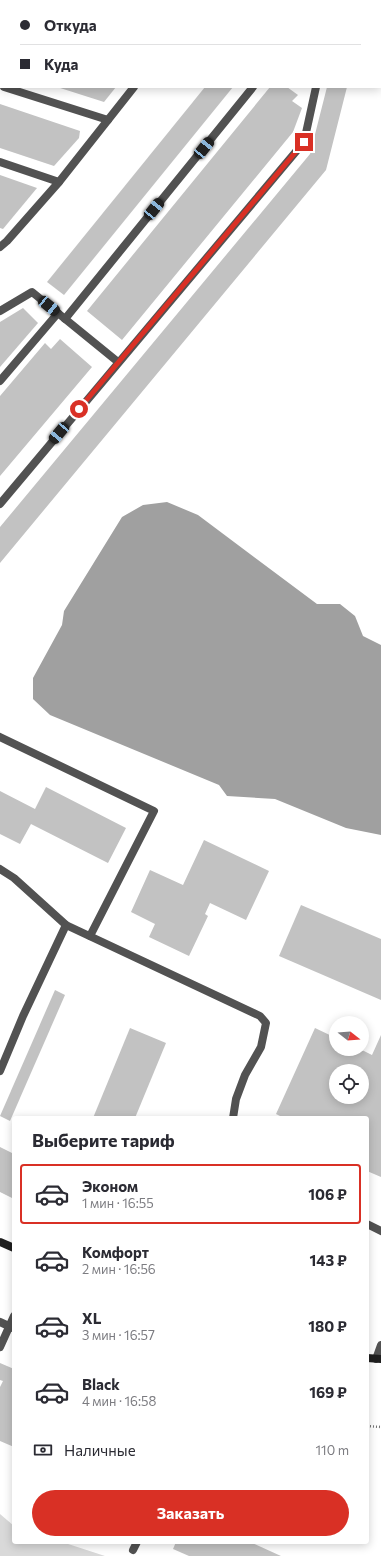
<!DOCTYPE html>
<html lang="ru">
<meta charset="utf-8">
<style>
body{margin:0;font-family:Commissioner,sans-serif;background:#f2f2f3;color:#2b2b33;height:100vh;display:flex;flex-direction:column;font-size:15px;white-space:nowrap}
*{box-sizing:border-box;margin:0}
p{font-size:13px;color:#7c7c81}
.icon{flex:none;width:22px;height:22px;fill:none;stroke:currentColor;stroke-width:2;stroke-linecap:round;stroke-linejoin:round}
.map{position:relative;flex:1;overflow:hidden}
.panel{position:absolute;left:12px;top:1116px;width:357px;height:428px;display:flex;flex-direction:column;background:#fff;border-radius:4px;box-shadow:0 2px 10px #0003}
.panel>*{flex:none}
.guide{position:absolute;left:0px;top:0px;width:381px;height:88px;box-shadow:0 2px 10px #0003;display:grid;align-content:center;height:88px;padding:0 20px;background:#fff}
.needle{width:26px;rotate:107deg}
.controls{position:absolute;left:329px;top:1016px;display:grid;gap:8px}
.controls a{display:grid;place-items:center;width:40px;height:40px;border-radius:50%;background:#fff;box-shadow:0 2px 10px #0003;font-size:20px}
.end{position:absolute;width:18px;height:18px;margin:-9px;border:5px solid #d93025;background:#fff;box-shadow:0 0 0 2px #fff}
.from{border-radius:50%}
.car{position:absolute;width:12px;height:24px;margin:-12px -6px;border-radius:5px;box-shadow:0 0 3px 1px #0007;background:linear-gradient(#222 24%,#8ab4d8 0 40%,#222 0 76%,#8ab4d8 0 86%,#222 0)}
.guide b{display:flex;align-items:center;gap:14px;height:38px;font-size:15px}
.guide b+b{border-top:1px solid #e1e1e2}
.guide i{width:10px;height:10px;background:#2b2b33}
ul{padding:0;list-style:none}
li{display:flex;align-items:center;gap:12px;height:60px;margin:0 8px 6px;padding:0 12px;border:2px solid transparent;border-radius:4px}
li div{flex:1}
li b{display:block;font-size:15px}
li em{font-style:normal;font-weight:700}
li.on{border-color:#d93025}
li>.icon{width:36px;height:36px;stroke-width:1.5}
h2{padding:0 20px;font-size:18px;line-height:48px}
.pay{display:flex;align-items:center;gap:10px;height:44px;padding:0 20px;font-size:15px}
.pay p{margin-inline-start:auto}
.primary-button{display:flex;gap:8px;margin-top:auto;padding:8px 20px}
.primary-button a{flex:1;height:46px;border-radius:24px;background:#d93025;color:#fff;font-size:16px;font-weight:700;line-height:46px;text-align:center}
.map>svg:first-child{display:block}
.green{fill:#d9d9d9}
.water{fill:#a0a0a0}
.building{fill:#c2c2c2;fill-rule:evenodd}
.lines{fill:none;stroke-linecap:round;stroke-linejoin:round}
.path{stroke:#747474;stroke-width:2.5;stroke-dasharray:1 2;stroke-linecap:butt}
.lane{stroke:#525252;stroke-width:8}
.secondary{stroke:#1f1f1f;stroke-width:8}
.route{stroke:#d93025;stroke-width:5}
</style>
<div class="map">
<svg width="381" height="1556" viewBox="0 0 381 1556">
<rect width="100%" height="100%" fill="#fff"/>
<path class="green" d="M0,1514L14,1526V1542H62L105,1556H0Z"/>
<path class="water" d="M167,502L198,515L317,604H340L355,616L363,636L381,645V835L346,828L275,799L227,796L219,785L50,715L33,699V678L62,625L64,611L122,517L143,505Z"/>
<g class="building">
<path d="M57,87H116L104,102Z"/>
<path d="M205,87H233L64,295L47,282Z"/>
<path d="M270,87H287L298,95L292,101L302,108L293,132L122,340L87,311Z"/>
<path d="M327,87H347L326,170L0,563V527L310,154Z"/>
<path d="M0,104L80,131L79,138L54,166L0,148Z"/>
<path d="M0,175L37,188L3,229L0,228Z"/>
<path d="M23,308L38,323L0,367V322Z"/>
<path d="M60,339L92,367L0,476V396L45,343L51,349Z"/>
<path d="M46,787L126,828L108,863L31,824L20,844L0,834V791L35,809Z"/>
<path d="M204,840L269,871L246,920L210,903L205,914L208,916L189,956L149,937L155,924L131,912L150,870L183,885Z"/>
<path d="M301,905L381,939V1000L279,956Z"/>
<path d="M55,990L65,995L10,1121L0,1116Z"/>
<path d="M130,1028L166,1043L135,1118H93Z"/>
<path d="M315,1028L336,1038V1049H360L372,1055L381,1035V1177L367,1171V1118H284L276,1114ZM336,1071H362V1097H336Z"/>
<path d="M0,1147L14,1154V1199L0,1192Z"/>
<path d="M0,1363L14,1369V1447L0,1441V1387L3,1381L0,1380Z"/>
<path d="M176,1542H250L281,1556H189L173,1549Z"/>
</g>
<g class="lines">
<path class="path" d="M367,1426L381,1427"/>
<g class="lane">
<path d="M4,0L7,1"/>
<path d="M223,1L224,0"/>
<path d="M323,1L324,0"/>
<path d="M334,1L335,0"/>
<path d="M4,87L108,120"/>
<path d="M0,162L59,182"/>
<path d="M0,247L7,241L59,182L134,87"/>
<path d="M0,311L32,292L118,362"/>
<path d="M65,319L253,87"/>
<path d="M0,381L58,313"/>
<path d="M0,504L304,142L316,87"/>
<path d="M0,737L154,811L90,936"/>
<path d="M0,869L14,878L66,925"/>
<path d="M0,1071L23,1016L66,925L260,1016L266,1023L261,1047L245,1075L236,1099L233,1118"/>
<path d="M367,1224L381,1231"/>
<path d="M0,1322L13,1328"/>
<path d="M0,1347L14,1316"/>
<path d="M376,1359L381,1345"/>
<path d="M133,1550L137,1542"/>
</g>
<g class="secondary">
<path d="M0,1242L14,1248"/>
<path d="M367,1358L381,1359"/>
</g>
</g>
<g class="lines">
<path class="route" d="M79,409L304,142"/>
</g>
</svg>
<div class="controls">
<a><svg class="needle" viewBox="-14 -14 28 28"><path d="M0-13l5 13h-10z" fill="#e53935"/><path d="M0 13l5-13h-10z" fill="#7c7c81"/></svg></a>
<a><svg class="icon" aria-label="locate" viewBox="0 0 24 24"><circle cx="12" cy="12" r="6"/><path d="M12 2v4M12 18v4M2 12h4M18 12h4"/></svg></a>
</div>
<i class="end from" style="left:79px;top:409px"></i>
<i class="end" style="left:304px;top:142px"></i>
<i class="car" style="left:204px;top:148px;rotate:39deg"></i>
<i class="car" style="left:154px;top:209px;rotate:39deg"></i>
<i class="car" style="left:49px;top:306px;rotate:129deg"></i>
<i class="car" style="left:59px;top:433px;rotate:220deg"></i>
<div class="guide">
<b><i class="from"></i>Откуда</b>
<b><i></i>Куда</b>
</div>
<section class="panel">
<h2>Выберите тариф</h2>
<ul>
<li class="on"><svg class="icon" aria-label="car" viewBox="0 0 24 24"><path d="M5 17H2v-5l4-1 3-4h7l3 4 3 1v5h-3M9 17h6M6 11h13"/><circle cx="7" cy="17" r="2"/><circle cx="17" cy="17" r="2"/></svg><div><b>Эконом</b><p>1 мин · 16:55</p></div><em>106 ₽</em></li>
<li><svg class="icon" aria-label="car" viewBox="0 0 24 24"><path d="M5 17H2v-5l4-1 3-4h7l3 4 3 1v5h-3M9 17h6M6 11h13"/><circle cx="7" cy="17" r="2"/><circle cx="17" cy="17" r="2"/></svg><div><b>Комфорт</b><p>2 мин · 16:56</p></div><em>143 ₽</em></li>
<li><svg class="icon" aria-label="car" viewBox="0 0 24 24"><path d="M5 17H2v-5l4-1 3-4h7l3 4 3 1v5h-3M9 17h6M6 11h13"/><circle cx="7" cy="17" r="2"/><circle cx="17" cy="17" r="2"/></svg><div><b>XL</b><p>3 мин · 16:57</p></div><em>180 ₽</em></li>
<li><svg class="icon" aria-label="car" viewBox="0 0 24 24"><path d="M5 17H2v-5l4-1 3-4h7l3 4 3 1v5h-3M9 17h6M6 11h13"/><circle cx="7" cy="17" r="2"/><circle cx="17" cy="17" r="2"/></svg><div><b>Black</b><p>4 мин · 16:58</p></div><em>169 ₽</em></li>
</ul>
<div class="pay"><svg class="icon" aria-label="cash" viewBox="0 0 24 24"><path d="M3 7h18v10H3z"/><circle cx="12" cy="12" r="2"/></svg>Наличные<p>110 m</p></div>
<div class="primary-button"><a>Заказать</a></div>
</section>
</div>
